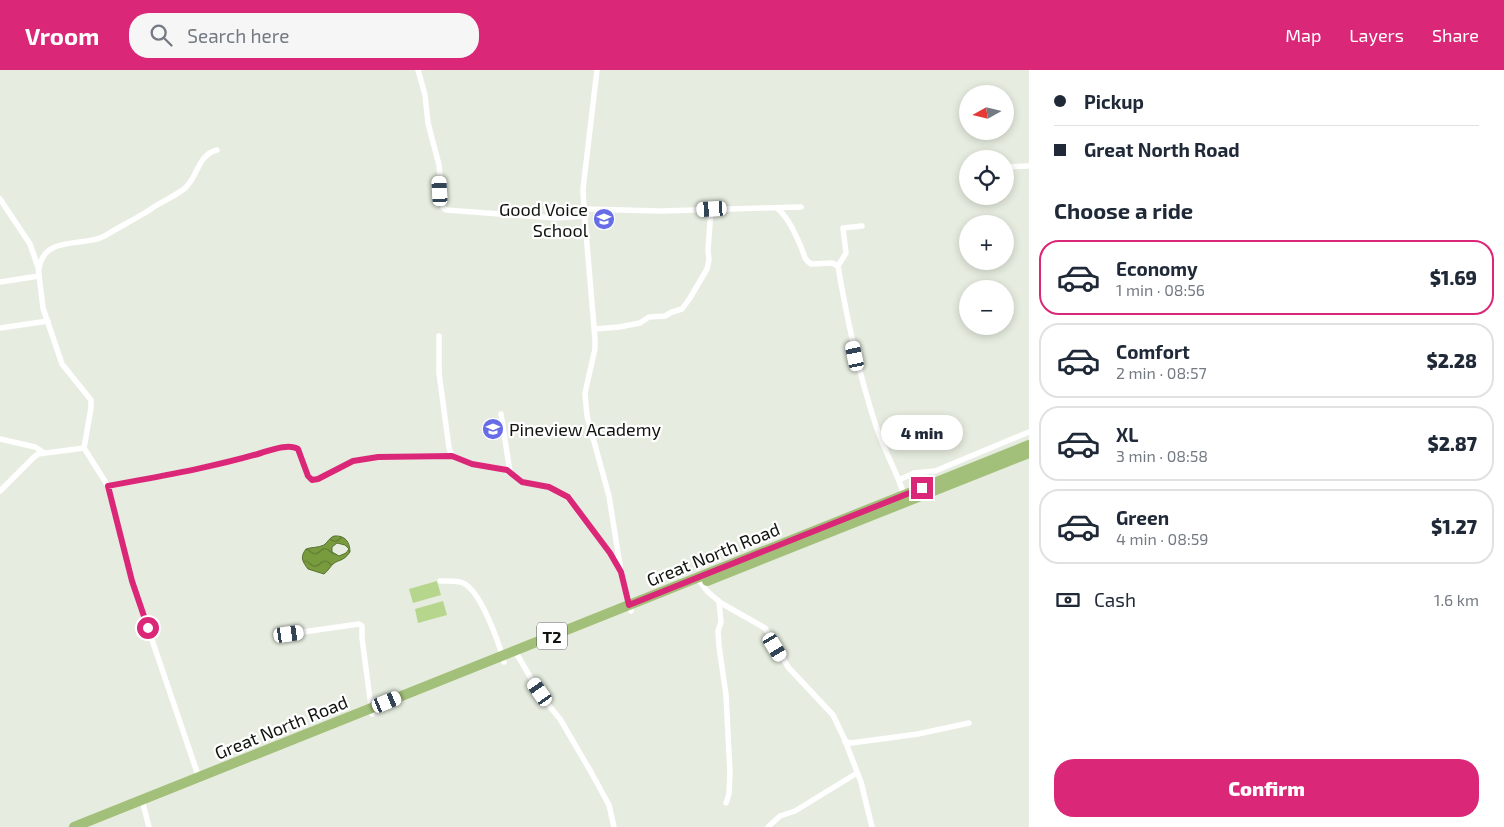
<!DOCTYPE html>
<meta charset="utf-8">
<style>
body{margin:0;font-family:"Exo 2",sans-serif;background:#f6f6f7;color:#1f2937;height:100vh;display:flex;flex-direction:column;font-size:19px;white-space:nowrap}
*{box-sizing:border-box;margin:0}
p{font-size:16px;color:#747a83}
.icon{flex:none;width:28px;height:28px;fill:none;stroke:currentColor;stroke-width:2;stroke-linecap:round;stroke-linejoin:round}
.map{position:relative;flex:1;overflow:hidden}
.details{display:flex;flex-direction:column;background:#fff;width:475px}
.details>*{flex:none}
.top-card{display:grid;align-content:center;height:110px;padding:0 25px;background:#fff}
.needle{width:32px;rotate:262deg}
.controls{position:absolute;left:959px;top:15px;display:grid;gap:10px}
.controls a{display:grid;place-items:center;width:55px;height:55px;border-radius:50%;background:#fff;box-shadow:0 2px 8px #0003;font-size:25px}
.end{position:absolute;width:22px;height:22px;margin:-11px;border:6px solid #db2777;background:#fff;box-shadow:0 0 0 2px #fff}
.from{border-radius:50%}
.bubble{position:absolute;height:35px;border-radius:18px;background:#fff;box-shadow:0 2px 8px #0003;font-size:16px;font-weight:800;line-height:35px;text-align:center}
.car{position:absolute;width:15px;height:30px;margin:-15px -8px;border-radius:6px;box-shadow:0 0 4px 1px #0007;background:linear-gradient(#fff 24%,#345 0 40%,#fff 0 76%,#345 0 86%,#fff 0)}
.top-card b{display:flex;align-items:center;gap:18px;height:48px;font-size:19px}
.top-card b+b{border-top:1px solid #e0e1e3}
.top-card i{width:12px;height:12px;background:#1f2937}
ul{padding:0;list-style:none}
li{display:flex;align-items:center;gap:15px;height:75px;margin:0 10px 8px;padding:0 15px;border:2px solid #e0e1e3;border-radius:20px}
li div{flex:1}
li b{display:block;font-size:19px}
li em{font-style:normal;font-weight:800}
li.on{border-color:#db2777}
li>.icon{width:45px;height:45px;stroke-width:1.5}
h2{padding:0 25px;font-size:22px;line-height:60px}
.pay{display:flex;align-items:center;gap:12px;height:55px;padding:0 25px;font-size:19px}
.pay p{margin-inline-start:auto}
.cta{display:flex;gap:10px;margin-top:auto;padding:10px 25px}
.cta a{flex:1;height:58px;border-radius:20px;background:#db2777;color:#fff;font-size:20px;font-weight:800;line-height:58px;text-align:center}
header{display:flex;align-items:center;gap:30px;box-sizing:border-box;height:70px;padding:0 25px;background:#db2777;color:#fff}
header strong{font-size:24px}
nav{display:flex;gap:28px;margin-inline-start:auto;font-size:18px}
.search{width:350px;height:45px;background:#f6f6f7;display:flex;align-items:center;gap:12px;box-sizing:border-box;padding:0 18px;border-radius:20px;color:#747a83;font-size:19px}
main{display:flex;flex:1;min-height:0}
.map>svg:first-child{display:block}
.garden{fill:#b7d68d}
.water{fill:url(#water-waves);stroke:#597230;fill-rule:evenodd}
.lines{fill:none;stroke-linecap:round;stroke-linejoin:round}
.street{stroke:#fff;stroke-width:5.5}
.highway{stroke:#a3c07a;stroke-width:10}
.route{stroke:#db2777;stroke-width:6}
.labels{text-anchor:middle;dominant-baseline:central;stroke-width:4.5;stroke-linejoin:round;paint-order:stroke}
.shield{fill:#fff;stroke:#585a57;stroke-width:1}
.shield-label{font-size:16px;font-weight:bold;fill:#11130f}
.poi-label{font-size:18px;fill:#11130f;stroke:#fff;text-anchor:end}
.street-label{font-size:18px;fill:#11130f;stroke:#fff}
</style>
<header>
<strong>Vroom</strong>
<div class="search"><svg class="icon" aria-label="search" viewBox="0 0 24 24"><circle cx="10" cy="10" r="6"/><path d="M15 15l6 6"/></svg>Search here</div>
<nav><a>Map</a><a>Layers</a><a>Share</a></nav>
</header>
<main>
<div class="map">
<svg width="1029" height="757" viewBox="0 0 1029 757">
<defs>
<pattern id="water-waves" width="16" height="10" patternUnits="userSpaceOnUse" patternTransform="scale(1.25)"><rect width="16" height="10" fill="#789b3e"/><path d="M0 5q4-4 8 0t8 0" fill="none" stroke="#617d32"/></pattern>
</defs>
<rect width="100%" height="100%" fill="#e6ecdf"/>
<g class="garden">
<path d="M437,511L441,525L413,533L409,519Z"/>
<path d="M443,531L447,545L418,553L415,539Z"/>
</g>
<path class="water" d="M334,466C345,465 350,472 350,482C343,492 339,489 333,494C330,497 328,501 324,504L308,499C302,491 300,487 306,479C311,477 318,478 324,475C328,472 329,468 334,466ZM337,473L345,475L349,479L346,483L339,486L332,482V477Z"/>
<g class="lines">
<g class="street">
<path d="M418,0L425,25L428,53L439,95L443,138L446,140L556,148L584,146"/>
<path d="M597,0L583,119L584,139L595,269V279L585,323L587,346L609,426L621,502L631,541"/>
<path d="M1005,97L1029,96"/>
<path d="M967,98L968,97"/>
<path d="M0,129L30,174L38,197L43,238L62,294L91,330V338L84,378L108,416L132,511L199,708"/>
<path d="M584,139L661,141L801,137"/>
<path d="M778,139C789,149 795,163 801,177C805,186 803,188 811,194L832,193L838,196"/>
<path d="M862,156L843,158L846,183L838,196C847,250 859,304 876,356C884,381 898,403 905,428"/>
<path d="M39,199C44,163 86,179 108,164C119,157 130,152 141,145C147,142 152,138 157,135C166,130 176,125 184,119C198,108 197,85 217,80"/>
<path d="M0,212L39,206"/>
<path d="M0,258L48,251"/>
<path d="M595,259L619,257L640,253L649,247L665,246L672,242L682,239L690,228L707,199L709,190L708,180L711,139"/>
<path d="M439,266V303L449,378L452,386"/>
<path d="M501,344L510,402"/>
<path d="M0,369L35,377L43,382"/>
<path d="M899,410L914,403L935,401L1029,362"/>
<path d="M108,416C160,406 211,398 261,383C271,380 289,373 298,379L308,405L312,410L318,409L353,391L377,387L452,386L473,394L504,399L522,412L549,417L567,427L610,483L621,502"/>
<path d="M0,421L33,388L38,384L84,378"/>
<path d="M697,508L708,522L721,533L765,558L788,597L833,645L844,668L861,712L872,757"/>
<path d="M440,511C447,511 456,510 463,513C481,521 499,573 504,592"/>
<path d="M719,531L721,552L718,561L719,576L726,625L730,703L729,724L726,733"/>
<path d="M285,559L289,564L359,554L362,556V568L372,644"/>
<path d="M515,581L542,627L560,649L591,702L609,735L614,757"/>
<path d="M845,671L851,673L918,664L969,653"/>
<path d="M142,730L149,757"/>
<path d="M768,757L780,746L795,741L857,703"/>
</g>
<g class="highway">
<path d="M707,511L1029,383"/>
<path d="M74,757L1029,375"/>
</g>
</g>
<g class="lines">
<path class="route" d="M148,558L132,511L108,416C160,406 210,398 261,383C271,380 289,373 298,379L308,406L312,410L318,409L353,391L378,387L452,386L472,394L507,400L522,412L549,417L568,427L610,483L621,502L629,535L922,418"/>
</g>
<defs>
<g id="school-disc" transform="scale(1.125)"><circle r="9.5" fill="#666de6" stroke="#fff"/><path d="M0-5L7-2L0 1L-7-2ZM-4 1L0 2.5L4 1V4Q0 6-4 4Z" fill="#fff"/></g>
</defs>
<g fill-rule="evenodd">
<use href="#school-disc" x="604" y="149"/>
<use href="#school-disc" x="493" y="359"/>
</g>
<g class="labels">
<rect class="shield" x="537" y="552.5" width="30" height="27" rx="4"/>
<g class="shield-label">
<text x="552" y="566">T2</text>
</g>
<g class="poi-label">
<text x="588" y="139">Good Voice<tspan x="588" dy="21">School</tspan></text>
<text x="509" y="359" text-anchor="start">Pineview Academy</text>
</g>
<g class="street-label">
<text transform="translate(713 484) rotate(-22)">Great North Road</text>
<text transform="translate(281 657) rotate(-22)">Great North Road</text>
</g>
</g>
</svg>
<div class="controls">
<a><svg class="needle" viewBox="-14 -14 28 28"><path d="M0-13l5 13h-10z" fill="#e53935"/><path d="M0 13l5-13h-10z" fill="#747a83"/></svg></a>
<a><svg class="icon" aria-label="locate" viewBox="0 0 24 24"><circle cx="12" cy="12" r="6"/><path d="M12 2v4M12 18v4M2 12h4M18 12h4"/></svg></a>
<a>+</a>
<a>−</a>
</div>
<i class="end from" style="left:148px;top:558px"></i>
<i class="end" style="left:922px;top:418px"></i>
<div class="bubble" style="left:881px;top:345px;width:82px">4 min</div>
<i class="car" style="left:440px;top:121px;rotate:357deg"></i>
<i class="car" style="left:712px;top:139px;rotate:267deg"></i>
<i class="car" style="left:855px;top:286px;rotate:348deg"></i>
<i class="car" style="left:289px;top:564px;rotate:82deg"></i>
<i class="car" style="left:775px;top:577px;rotate:149deg"></i>
<i class="car" style="left:540px;top:622px;rotate:325deg"></i>
<i class="car" style="left:387px;top:632px;rotate:68deg"></i>
</div>
<section class="details">
<div class="top-card">
<b><i class="from"></i>Pickup</b>
<b><i></i>Great North Road</b>
</div>
<h2>Choose a ride</h2>
<ul>
<li class="on"><svg class="icon" aria-label="car" viewBox="0 0 24 24"><path d="M5 17H2v-5l4-1 3-4h7l3 4 3 1v5h-3M9 17h6M6 11h13"/><circle cx="7" cy="17" r="2"/><circle cx="17" cy="17" r="2"/></svg><div><b>Economy</b><p>1 min · 08:56</p></div><em>$1.69</em></li>
<li><svg class="icon" aria-label="car" viewBox="0 0 24 24"><path d="M5 17H2v-5l4-1 3-4h7l3 4 3 1v5h-3M9 17h6M6 11h13"/><circle cx="7" cy="17" r="2"/><circle cx="17" cy="17" r="2"/></svg><div><b>Comfort</b><p>2 min · 08:57</p></div><em>$2.28</em></li>
<li><svg class="icon" aria-label="car" viewBox="0 0 24 24"><path d="M5 17H2v-5l4-1 3-4h7l3 4 3 1v5h-3M9 17h6M6 11h13"/><circle cx="7" cy="17" r="2"/><circle cx="17" cy="17" r="2"/></svg><div><b>XL</b><p>3 min · 08:58</p></div><em>$2.87</em></li>
<li><svg class="icon" aria-label="car" viewBox="0 0 24 24"><path d="M5 17H2v-5l4-1 3-4h7l3 4 3 1v5h-3M9 17h6M6 11h13"/><circle cx="7" cy="17" r="2"/><circle cx="17" cy="17" r="2"/></svg><div><b>Green</b><p>4 min · 08:59</p></div><em>$1.27</em></li>
</ul>
<div class="pay"><svg class="icon" aria-label="cash" viewBox="0 0 24 24"><path d="M3 7h18v10H3z"/><circle cx="12" cy="12" r="2"/></svg>Cash<p>1.6 km</p></div>
<div class="cta"><a>Confirm</a></div>
</section>
</main>
